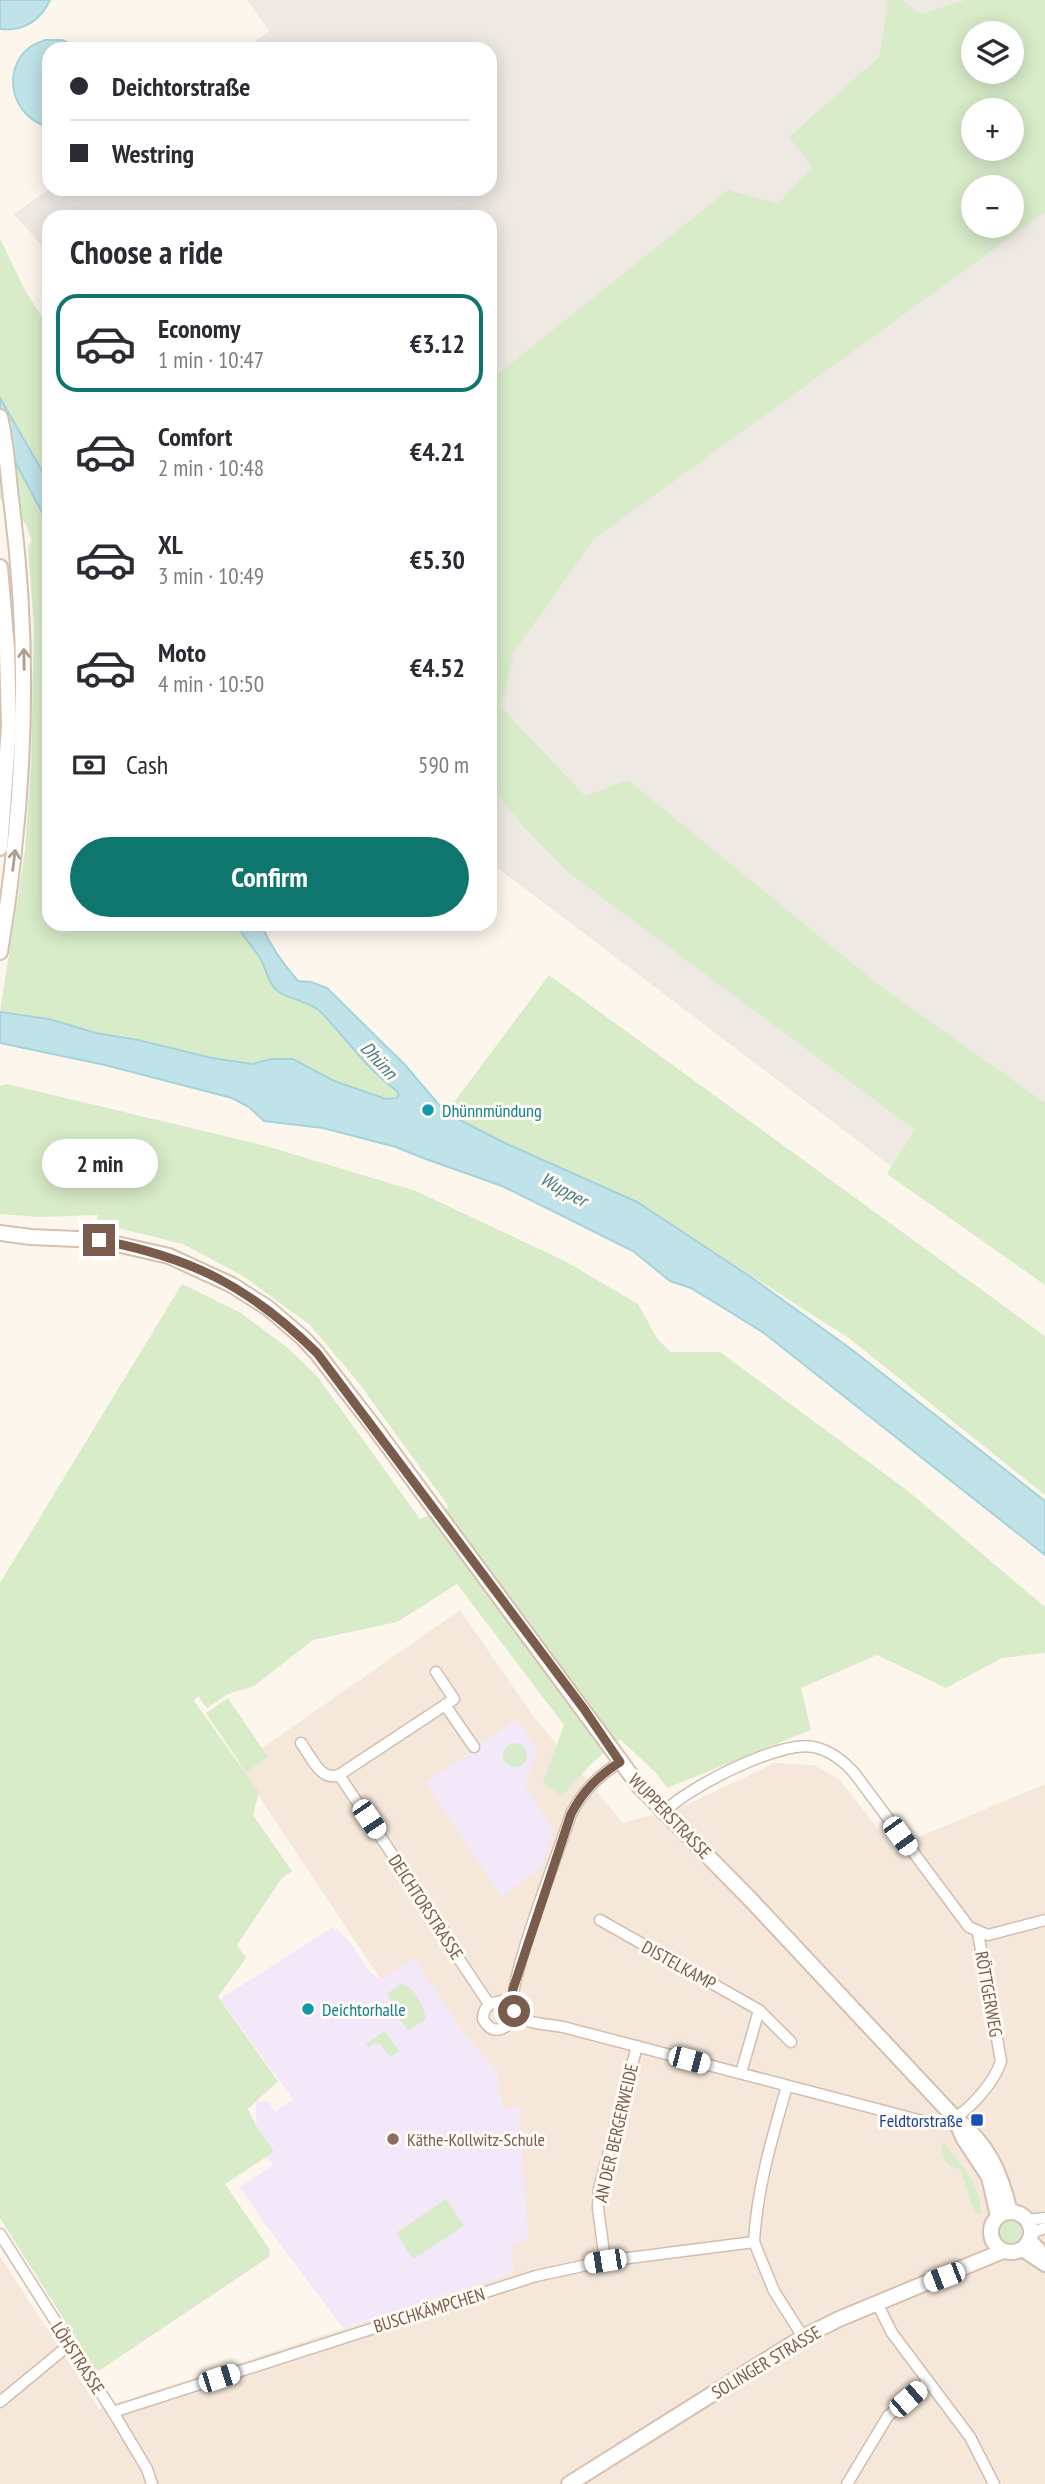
<!DOCTYPE html>
<meta charset="utf-8">
<style>
body{margin:0;font-family:"PT Sans Narrow",sans-serif;background:#f7f7f7;color:#2b2b33;height:100vh;display:flex;flex-direction:column;font-size:26px;white-space:nowrap}
*{box-sizing:border-box;margin:0}
p{font-size:23px;color:#7c7c81}
.icon{flex:none;width:38px;height:38px;fill:none;stroke:currentColor;stroke-width:2;stroke-linecap:round;stroke-linejoin:round}
.map{position:relative;flex:1;overflow:hidden}
.side{position:absolute;left:42px;top:210px;width:455px;height:721px;display:flex;flex-direction:column;background:#fff;border-radius:21px;box-shadow:0 4px 18px #0003}
.side>*{flex:none}
.banner{position:absolute;left:42px;top:42px;width:455px;height:154px;border-radius:21px;box-shadow:0 4px 18px #0003;display:grid;align-content:center;height:154px;padding:0 28px;background:#fff}
.controls{position:absolute;left:961px;top:21px;display:grid;gap:14px}
.controls a{display:grid;place-items:center;width:63px;height:63px;border-radius:50%;background:#fff;box-shadow:0 4px 18px #0003;font-size:35px}
.end{position:absolute;width:32px;height:32px;margin:-16px;border:9px solid #7a5c4d;background:#fff;box-shadow:0 0 0 4px #fff}
.from{border-radius:50%}
.bubble{position:absolute;height:49px;border-radius:24px;background:#fff;box-shadow:0 4px 18px #0003;font-size:23px;font-weight:700;line-height:49px;text-align:center}
.car{position:absolute;width:21px;height:42px;margin:-21px -10px;border-radius:9px;box-shadow:0 0 5px 2px #0007;background:linear-gradient(#fff 24%,#345 0 40%,#fff 0 76%,#345 0 86%,#fff 0)}
.banner b{display:flex;align-items:center;gap:24px;height:66px;font-size:26px}
.banner b+b{border-top:2px solid #e1e1e2}
.banner i{width:18px;height:18px;background:#2b2b33}
ul{padding:0;list-style:none}
li{display:flex;align-items:center;gap:21px;height:98px;margin:0 14px 10px;padding:0 14px;border:4px solid transparent;border-radius:21px}
li div{flex:1}
li b{display:block;font-size:26px}
li em{font-style:normal;font-weight:700}
li.current{border-color:#0f766e}
li>.icon{width:63px;height:63px;stroke-width:1.5}
h2{padding:0 28px;font-size:32px;line-height:84px}
.pay{display:flex;align-items:center;gap:18px;height:77px;padding:0 28px;font-size:26px}
.pay p{margin-inline-start:auto}
.action{display:flex;gap:14px;margin-top:auto;padding:14px 28px}
.action a{flex:1;height:80px;border-radius:42px;background:#0f766e;color:#fff;font-size:28px;font-weight:700;line-height:80px;text-align:center}
.map>svg:first-child{display:block}
.residential{fill:#f5e8da}
.industrial{fill:#efe9e4;fill-rule:evenodd}
.education{fill:#f3e8fa}
.green{fill:#d8ecc9;fill-rule:evenodd}
.water{fill:#bfe3e8;stroke:#a5d3da;stroke-width:2}
.lines{fill:none;stroke-linecap:round;stroke-linejoin:round}
.minor-casing{stroke:#d1beb0;stroke-width:13}
.tertiary-casing{stroke:#d1beb0;stroke-width:16}
.secondary-casing{stroke:#d6c0b0;stroke-width:18}
.minor{stroke:#fff;stroke-width:10}
.tertiary{stroke:#fff;stroke-width:12}
.secondary{stroke:#fff;stroke-width:14}
.oneway{stroke:#af9d94}
.route{stroke:#7a5c4d;stroke-width:9}
.culture-dot{fill:#0f9aa8;stroke:#fffaf3;stroke-width:2.5}
.transit-dot{fill:#1a4fb4;stroke:#fffaf3;stroke-width:2.5}
.education-dot{fill:#8d6e63;stroke:#fffaf3;stroke-width:2.5}
.labels{text-anchor:middle;dominant-baseline:central;stroke-width:6;stroke-linejoin:round;paint-order:stroke}
.culture-label{font-size:18px;fill:#0d838f;stroke:#fffaf3;text-anchor:start}
.street-label{font-size:18px;fill:#7a5c4d;stroke:#fffaf3}
.transit-label{font-size:18px;fill:#164399;stroke:#fffaf3;text-anchor:end}
.education-label{font-size:18px;fill:#785e54;stroke:#fffaf3;text-anchor:start}
.water-label{font-size:19px;font-style:italic;fill:#437c86;stroke:#fffaf3}
</style>
<div class="map">
<svg width="1045" height="2484" viewBox="0 0 1045 2484">
<rect width="100%" height="100%" fill="#fdf6ec"/>
<path class="residential" d="M460,1610L534,1717L623,1823L686,1805L775,1763L814,1765L839,1779L896,1852L914,1839L1045,1784V2484H0V2256L99,2409L513,2273L511,2245L519,2106L502,2110L497,2072L465,2035L414,1959L381,1980L238,1765Z"/>
<path class="industrial" d="M247,0H1045V1283L490,862V217H49V254L14,214L49,189H490V49H244L269,31ZM973,33H1012V72H973ZM973,110H1012V149H973ZM973,187H1012V226H973Z"/>
<g class="education">
<path d="M517,1719L537,1750L525,1786L553,1828L542,1867L501,1896L426,1783Z"/>
<path d="M333,1927L347,1938L370,1972L380,1980L414,1958L465,2035L497,2072L502,2110L519,2106L528,2240L511,2245L513,2273L343,2328L265,2224L240,2187L273,2165L267,2157L274,2152L256,2125V2101H268L275,2112L293,2099L220,1999Z"/>
</g>
<g class="green">
<path d="M888,0H902L921,14L965,0H1045V212L594,539L514,652L501,707L585,796L628,780L880,986L1045,1103V1285L887,1174L915,1130L569,873L523,826L490,785V380L728,190L778,204L812,167L789,137L879,57ZM973,33H1012V72H973ZM973,110H1012V149H973ZM973,187H1012V226H973Z"/>
<path d="M0,239L26,292L49,328V483L0,398Z"/>
<path d="M0,434L49,525V924H237C243,937 254,947 261,960C267,971 268,984 279,992C293,1001 311,1001 322,1013C347,1040 367,1069 397,1091L399,1095L397,1098C374,1101 337,1083 317,1072C309,1068 301,1062 293,1059C278,1056 265,1064 251,1064C239,1064 225,1060 214,1058C142,1045 72,1023 0,1012L25,850L31,764L34,628L28,546L32,542L26,524L0,499Z"/>
<path d="M549,975L1045,1336V1495L850,1339L637,1202L505,1143L446,1113Z"/>
<path d="M7,1084L266,1146L416,1191L565,1261L638,1304L658,1340L671,1352H720L908,1491L1045,1607V1653L1002,1658L946,1688L877,1655L801,1688L811,1730L667,1788L656,1773L620,1739L592,1763L562,1796L543,1783L564,1725L457,1584L397,1622L313,1640L254,1686L228,1694L207,1708L198,1696L194,1701L259,1792L253,1815L292,1871L282,1878L237,1945L246,1958L218,1997L278,2081L248,2109L256,2125L274,2152L225,2184L270,2250L269,2257L97,2372L0,2218V1583L182,1284L241,1313L288,1348L317,1376L420,1519L449,1507L358,1382L310,1325L243,1276L183,1244L97,1223L98,1215L38,1217L0,1214V1086Z"/>
<path d="M228,1698L268,1757L246,1772L206,1713Z"/>
<circle cx="515" cy="1755" r="12"/>
<path d="M402,1983C416,1990 423,2005 426,2019L408,2031L392,2007L388,1993Z"/>
<path d="M385,2031L399,2051L390,2057L381,2045L375,2043L368,2048L366,2044Z"/>
<path d="M943,2141C960,2164 982,2185 981,2215L974,2212L960,2169C946,2167 939,2156 943,2141Z"/>
<path d="M446,2199L464,2226L413,2259L396,2233Z"/>
<circle cx="1011" cy="2232" r="11"/>
</g>
<g class="water">
<path d="M0,0H50C41,20 23,32 0,29Z"/>
<path d="M45,40H62L82,49H49V127C12,118 0,70 30,47C34,44 40,42 45,40Z"/>
<path d="M0,398L49,483V525L0,434Z"/>
<path d="M237,924H261C270,946 282,963 298,981L311,982L327,988L405,1065L446,1113L505,1143L637,1202L751,1277L851,1349L1045,1501V1555L764,1333L691,1288L670,1281L633,1251L502,1186L423,1158L396,1147L323,1128L264,1121L249,1107L232,1098L105,1065L0,1043V1012L49,1019L96,1033L138,1040L212,1058L252,1064L271,1059H293L334,1081L386,1099L397,1098L399,1095L397,1091C367,1069 347,1040 322,1013C310,1001 293,1001 279,992C268,984 267,971 261,960C254,947 243,938 237,924Z"/>
</g>
<g class="lines">
<g class="minor-casing">
<g id="minor">
<path d="M436,1672L454,1699L445,1705"/>
<path d="M301,1743C311,1756 320,1782 339,1775"/>
<path d="M474,1747L445,1705L339,1775L443,1930L447,1941L489,2004"/>
<path d="M620,1762C598,1776 583,1791 571,1814C562,1844 503,1991 514,2010C521,2025 549,2024 563,2027L934,2124C941,2122 950,2121 956,2117C973,2106 995,2081 1001,2061L978,1933"/>
<path d="M665,1811C689,1787 780,1740 814,1747C831,1751 844,1761 855,1774L969,1927L988,1935L1045,1920"/>
<path d="M600,1920L759,2010L741,2073"/>
<path d="M512,2000C498,2001 483,2001 483,2019C493,2038 507,2028 518,2016"/>
<path d="M759,2010L791,2042"/>
<path d="M1027,2220L1045,2218"/>
<path d="M1031,2233L1045,2228"/>
<path d="M0,2234L113,2412L147,2469L152,2484"/>
<path d="M754,2242C757,2188 772,2138 787,2086"/>
<path d="M605,2261L598,2208L599,2189L637,2046"/>
<path d="M877,2303L892,2333L970,2437L994,2484"/>
<path d="M0,2402L69,2345"/>
<path d="M113,2412L536,2276L605,2261L754,2242L774,2291L803,2337"/>
<path d="M847,2484L888,2416L927,2382"/>
</g>
</g>
<g class="tertiary-casing">
<g id="tertiary">
<path d="M1030,2240L1039,2249L1045,2265"/>
<path d="M1021,2249L1045,2265"/>
</g>
</g>
<g class="secondary-casing">
<g id="secondary">
<path d="M0,417C7,446 8,477 12,507C31,656 25,804 0,952"/>
<path d="M0,567L7,649L9,726L0,848"/>
<path d="M0,1233L31,1237L99,1240L169,1256L232,1285L268,1308L303,1338L317,1353L374,1427L639,1786L750,1899L955,2118C988,2144 1000,2171 1010,2212"/>
<path d="M955,2119L964,2139L989,2177L998,2216"/>
<circle cx="1011" cy="2232" r="20"/>
<path d="M569,2484L803,2337L839,2319L1003,2251"/>
</g>
</g>
<use href="#minor" class="minor"/>
<use href="#tertiary" class="tertiary"/>
<use href="#secondary" class="secondary"/>
</g>
<defs><path id="oneway-shaft" d="M-6 0H5M1.5-3L5.5 0L1.5 3" fill="none" stroke-width="1.6" stroke-linecap="round" stroke-linejoin="round" transform="scale(1.75)"/></defs>
<g class="oneway">
<use href="#oneway-shaft" transform="translate(24 659) rotate(-91)"/>
<use href="#oneway-shaft" transform="translate(14 860) rotate(-83)"/>
</g>
<g class="lines">
<path class="route" d="M99,1240C191,1257 250,1287 317,1353L584,1709L620,1762C598,1776 583,1791 571,1814L513,1989L512,2005L514,2011"/>
</g>
<g class="culture-dot">
<circle cx="428" cy="1110" r="7"/>
<circle cx="308" cy="2009" r="7"/>
</g>
<rect class="transit-dot" x="970" y="2113" width="14" height="14" rx="3.5"/>
<circle class="education-dot" cx="393" cy="2139" r="7"/>
<g class="labels">
<g class="culture-label">
<text x="442" y="1110">Dhünnmündung</text>
<text x="322" y="2009">Deichtorhalle</text>
</g>
<g class="street-label">
<text transform="translate(670 1816) rotate(46)">WUPPERSTRASSE</text>
<text transform="translate(426 1907) rotate(57)">DEICHTORSTRASSE</text>
<text transform="translate(679 1965) rotate(29)">DISTELKAMP</text>
<text transform="translate(989 1994) rotate(80)">RÖTTGERWEG</text>
<text transform="translate(616 2133) rotate(-77)">AN DER BERGERWEIDE</text>
<text transform="translate(429 2310) rotate(-17)">BUSCHKÄMPCHEN</text>
<text transform="translate(78 2358) rotate(57)">LÖHSTRASSE</text>
<text transform="translate(766 2362) rotate(-31)">SOLINGER STRASSE</text>
</g>
<g class="transit-label">
<text x="963" y="2120">Feldtorstraße</text>
</g>
<g class="education-label">
<text x="407" y="2139">Käthe-Kollwitz-Schule</text>
</g>
<g class="water-label">
<text transform="translate(379 1060) rotate(47)">Dhünn</text>
<text transform="translate(564 1189) rotate(29)">Wupper</text>
</g>
</g>
</svg>
<div class="controls">
<a><svg class="icon" aria-label="layers" viewBox="0 0 24 24"><path d="M12 4l9 5-9 5-9-5zM3 14l9 5 9-5"/></svg></a>
<a>+</a>
<a>−</a>
</div>
<i class="end from" style="left:514px;top:2011px"></i>
<i class="end" style="left:99px;top:1240px"></i>
<div class="bubble" style="left:42px;top:1139px;width:116px">2 min</div>
<i class="car" style="left:369px;top:1819px;rotate:146deg"></i>
<i class="car" style="left:900px;top:1836px;rotate:144deg"></i>
<i class="car" style="left:689px;top:2060px;rotate:105deg"></i>
<i class="car" style="left:605px;top:2261px;rotate:261deg"></i>
<i class="car" style="left:944px;top:2277px;rotate:249deg"></i>
<i class="car" style="left:219px;top:2378px;rotate:72deg"></i>
<i class="car" style="left:908px;top:2399px;rotate:49deg"></i>
<div class="banner">
<b><i class="from"></i>Deichtorstraße</b>
<b><i></i>Westring</b>
</div>
<section class="side">
<h2>Choose a ride</h2>
<ul>
<li class="current"><svg class="icon" aria-label="car" viewBox="0 0 24 24"><path d="M5 17H2v-5l4-1 3-4h7l3 4 3 1v5h-3M9 17h6M6 11h13"/><circle cx="7" cy="17" r="2"/><circle cx="17" cy="17" r="2"/></svg><div><b>Economy</b><p>1 min · 10:47</p></div><em>€3.12</em></li>
<li><svg class="icon" aria-label="car" viewBox="0 0 24 24"><path d="M5 17H2v-5l4-1 3-4h7l3 4 3 1v5h-3M9 17h6M6 11h13"/><circle cx="7" cy="17" r="2"/><circle cx="17" cy="17" r="2"/></svg><div><b>Comfort</b><p>2 min · 10:48</p></div><em>€4.21</em></li>
<li><svg class="icon" aria-label="car" viewBox="0 0 24 24"><path d="M5 17H2v-5l4-1 3-4h7l3 4 3 1v5h-3M9 17h6M6 11h13"/><circle cx="7" cy="17" r="2"/><circle cx="17" cy="17" r="2"/></svg><div><b>XL</b><p>3 min · 10:49</p></div><em>€5.30</em></li>
<li><svg class="icon" aria-label="car" viewBox="0 0 24 24"><path d="M5 17H2v-5l4-1 3-4h7l3 4 3 1v5h-3M9 17h6M6 11h13"/><circle cx="7" cy="17" r="2"/><circle cx="17" cy="17" r="2"/></svg><div><b>Moto</b><p>4 min · 10:50</p></div><em>€4.52</em></li>
</ul>
<div class="pay"><svg class="icon" aria-label="cash" viewBox="0 0 24 24"><path d="M3 7h18v10H3z"/><circle cx="12" cy="12" r="2"/></svg>Cash<p>590 m</p></div>
<div class="action"><a>Confirm</a></div>
</section>
</div>
